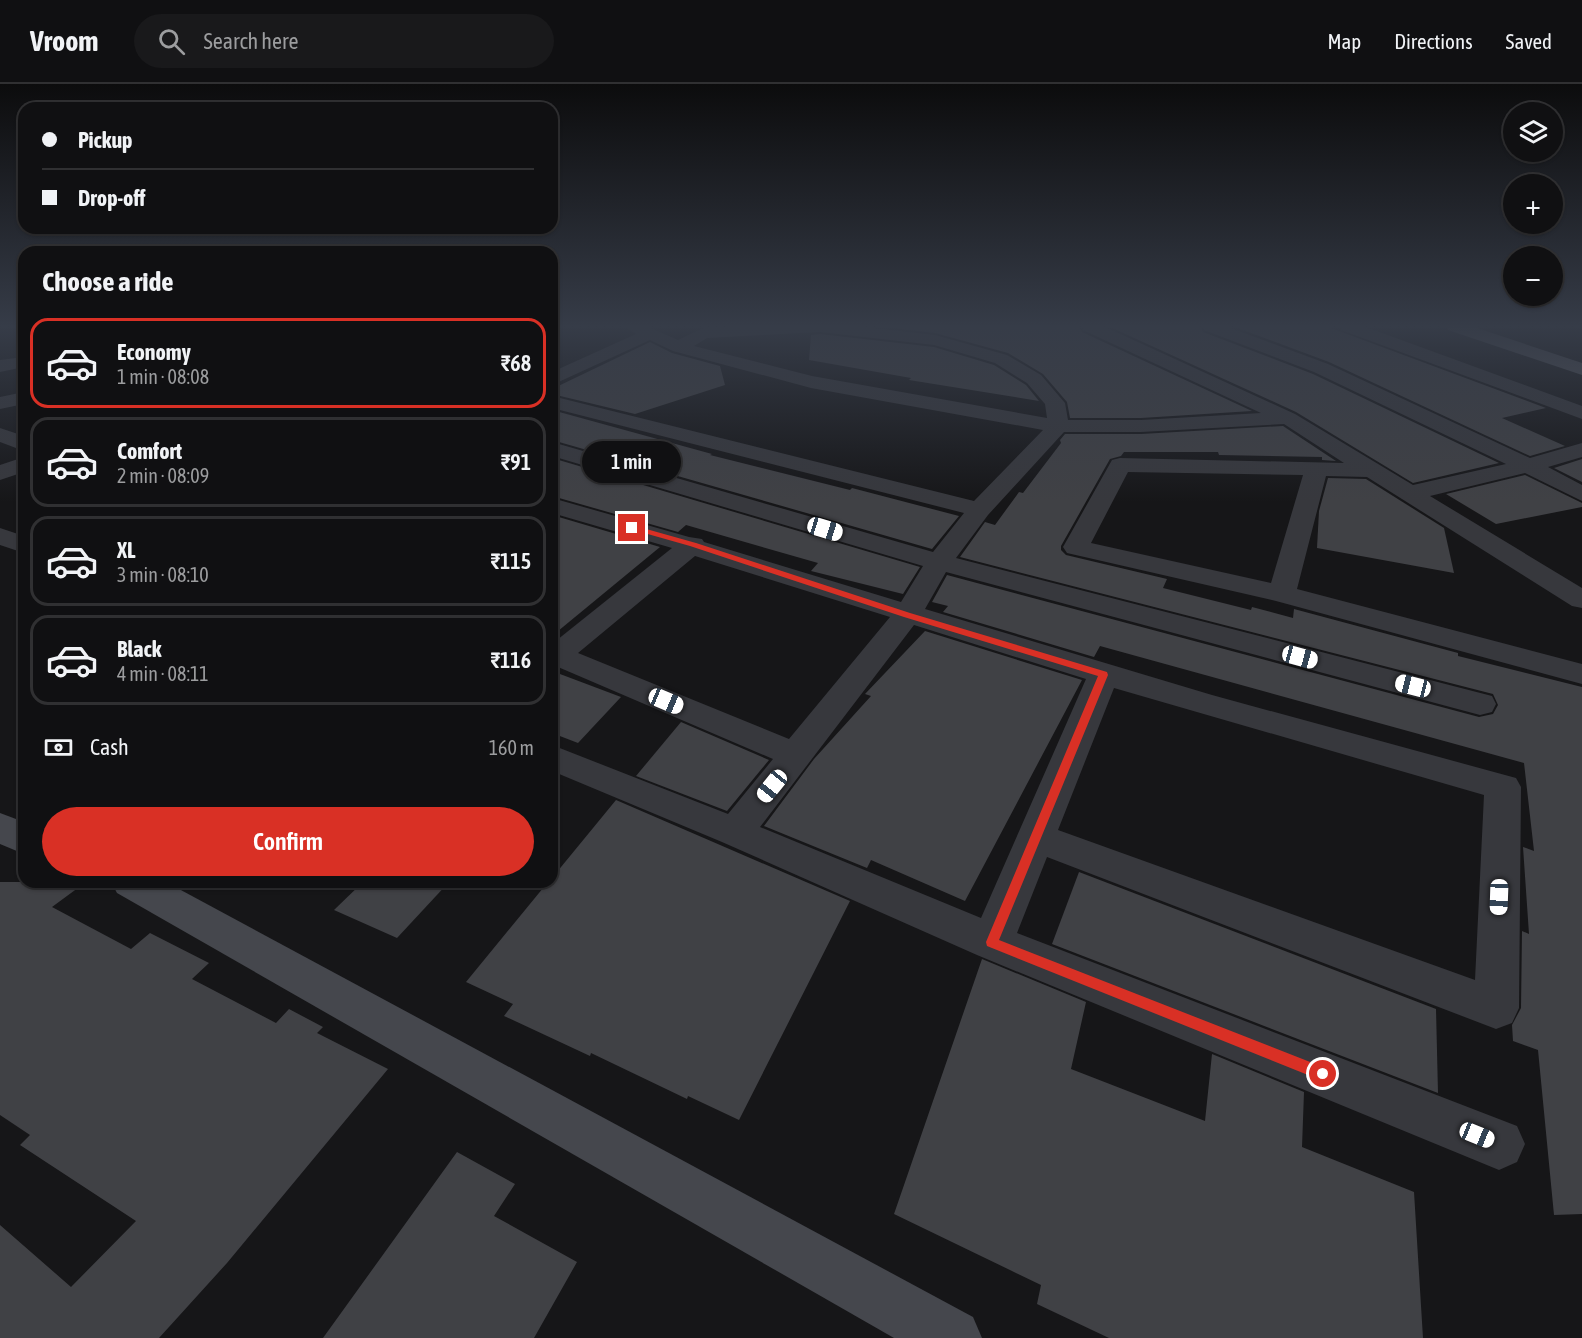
<!DOCTYPE html>
<meta charset="utf-8">
<style>
body{margin:0;font-family:"Asap Condensed",sans-serif;background:#19191b;color:#f1f3f6;height:100vh;display:flex;flex-direction:column;font-size:22px;white-space:nowrap}
*{box-sizing:border-box;margin:0}
p{font-size:20px;color:#9c9d9f}
.icon{flex:none;width:33px;height:33px;fill:none;stroke:currentColor;stroke-width:2;stroke-linecap:round;stroke-linejoin:round}
.map{position:relative;flex:1;overflow:hidden}
.sheet{position:absolute;left:18px;top:162px;width:540px;height:642px;display:flex;flex-direction:column;background:#101012;border-radius:18px;box-shadow:0 2px 4px #0004,0 0 0 2px #303032}
.sheet>*{flex:none}
.top-card{position:absolute;left:18px;top:18px;width:540px;height:132px;border-radius:18px;box-shadow:0 2px 4px #0004,0 0 0 2px #303032;display:grid;align-content:center;height:132px;padding:0 24px;background:#101012}
.controls{position:absolute;left:1503px;top:18px;display:grid;gap:12px}
.controls a{display:grid;place-items:center;width:60px;height:60px;border-radius:50%;background:#101012;box-shadow:0 2px 4px #0004,0 0 0 2px #303032;font-size:30px}
.end{position:absolute;width:27px;height:27px;margin:-14px;border:8px solid #d93025;background:#fff;box-shadow:0 0 0 3px #fff}
.from{border-radius:50%}
.bubble{position:absolute;height:42px;border-radius:21px;background:#101012;box-shadow:0 2px 4px #0004,0 0 0 2px #303032;font-size:20px;font-weight:600;line-height:42px;text-align:center}
.car{position:absolute;width:18px;height:36px;margin:-18px -9px;border-radius:8px;box-shadow:0 0 4px 2px #0007;background:linear-gradient(#fff 24%,#345 0 40%,#fff 0 76%,#345 0 86%,#fff 0)}
.top-card b{display:flex;align-items:center;gap:21px;height:57px;font-size:22px}
.top-card b+b{border-top:2px solid #303032}
.top-card i{width:15px;height:15px;background:#f1f3f6}
ul{padding:0;list-style:none}
li{display:flex;align-items:center;gap:18px;height:90px;margin:0 12px 9px;padding:0 12px;border:3px solid #303032;border-radius:18px}
li div{flex:1}
li b{display:block;font-size:22px}
li em{font-style:normal;font-weight:600}
li.current{border-color:#d93025}
li>.icon{width:54px;height:54px;stroke-width:1.5}
h2{padding:0 24px;font-size:27px;line-height:72px}
.pay{display:flex;align-items:center;gap:15px;height:66px;padding:0 24px;font-size:22px}
.pay p{margin-inline-start:auto}
.primary-button{display:flex;gap:12px;margin-top:auto;padding:12px 24px}
.primary-button a{flex:1;height:69px;border-radius:36px;background:#d93025;color:#fff;font-size:24px;font-weight:600;line-height:69px;text-align:center}
header{display:flex;align-items:center;gap:36px;box-sizing:border-box;height:84px;padding:0 30px;background:#101012;border-bottom:2px solid #303032}
header strong{font-size:28px}
nav{display:flex;gap:33px;margin-inline-start:auto;font-size:21px}
.search{width:420px;height:54px;background:#19191b;display:flex;align-items:center;gap:15px;box-sizing:border-box;padding:0 21px;border-radius:33px;color:#9c9d9f;font-size:22px}
.map>svg:first-child{display:block}
.building{fill:#404145}
.lines{fill:none;stroke-linecap:round;stroke-linejoin:round}
.street{fill:#37383d;fill-rule:evenodd}
.secondary{fill:#45474d;fill-rule:evenodd}
.primary{fill:#53555c;fill-rule:evenodd}
.route{fill:#d93025}
</style>
<header>
<strong>Vroom</strong>
<div class="search"><svg class="icon" aria-label="search" viewBox="0 0 24 24"><circle cx="10" cy="10" r="6"/><path d="M15 15l6 6"/></svg>Search here</div>
<nav><a>Map</a><a>Directions</a><a>Saved</a></nav>
</header>
<div class="map">
<svg width="1582" height="1254" viewBox="0 0 1582 1254">
<rect width="100%" height="100%" fill="#161618"/>
<g class="building">
<path d="M876,242H1079L1082,248L1252,327L1141,334H1070L1067,318L1043,290L1008,269L935,249Z"/>
<path d="M1108,242H1200L1203,248L1313,290L1499,379L1413,399L1296,328Z"/>
<path d="M1232,242H1326L1339,247L1546,324L1502,334L1565,362L1530,372L1329,278Z"/>
<path d="M820,250L934,263L994,281L1026,301L1039,317L909,296L911,294L809,276L811,251Z"/>
<path d="M650,258L672,269L720,282L725,301L635,330L552,310V305Z"/>
<path d="M552,326L712,370L710,371L850,406L852,404L959,432L932,465L552,356Z"/>
<path d="M1283,342L1336,377L1322,376V373L1219,371L1218,368H1124L1121,372L1110,375L1061,462V466L1066,471L1167,495L1163,504L1251,526L1252,523L1293,534L1294,525L1458,569V572L1582,603V1130L1554,1131L1538,966L1513,957L1512,941L1521,924L1522,847L1529,850L1523,763L1534,767L1524,679L1100,562L1094,573L943,528L948,522L932,518L947,491L1479,633L1493,630L1498,621L1493,610L960,473L985,438L995,441L1019,408L1023,409L1061,359L1060,356L1065,350H1141Z"/>
<path d="M552,374L920,483L903,510L811,487L818,479L686,441L678,448L552,412Z"/>
<path d="M1582,375V398L1554,384Z"/>
<path d="M1525,391L1582,419V423L1496,440L1446,410Z"/>
<path d="M1328,394L1366,395L1444,444L1454,489L1317,464L1319,427Z"/>
<path d="M552,431L660,463L552,552Z"/>
<path d="M925,547L1082,596L965,817L871,776L867,784L764,742L814,675L871,612L865,610Z"/>
<path d="M552,587L621,613L578,659L552,649Z"/>
<path d="M681,638L769,676L727,727L636,692Z"/>
<path d="M616,716L850,817L739,1036L688,1012L687,1015L591,969L590,972L504,932L513,920L466,898L548,798H552V794Z"/>
<path d="M1079,788L1436,925L1438,1009L1052,860Z"/>
<path d="M0,798H86L52,823L131,865L150,849L209,879L192,895L276,939L289,925L323,943L317,949L388,985L227,1179L159,1254H0V1141L71,1203L136,1137L20,1061L30,1051L0,1031Z"/>
<path d="M363,798H449L397,854L334,826Z"/>
<path d="M982,875L1086,918L1071,985L1205,1037L1212,970L1304,1008L1302,1063L1414,1108L1423,1254H1109L1037,1220L1041,1201L894,1130Z"/>
<path d="M457,1068L515,1100L494,1132L577,1178L534,1254H323Z"/>
</g>
<g class="lines">
<g class="street">
<path d="M624,242H646L678,256L703,244L740,242H856L935,251L1007,271L1041,291L1065,319L1068,336H1141L1261,329L1083,246L1081,242H1103L1295,330L1413,401L1506,380L1314,288L1204,246L1202,242H1225L1328,280L1530,374L1582,359V373L1548,383L1582,401V417L1525,389L1430,412L1582,504V524L1572,522L1367,393L1326,392L1297,505L1582,580V600L1276,517L1067,469L1063,463L1112,376L1120,374L1344,379L1284,340L1141,348H1064L988,431L956,474L1492,612L1496,620L1492,628L1480,631L946,488L925,525L1212,611L1516,694L1521,703L1519,924L1512,939L1496,945L1047,773L1017,849L1517,1042L1525,1060L1517,1078L1499,1086L977,871L722,758L552,687V661L728,730L773,675L558,583L552,584V560L672,464L552,429V414L689,453L702,455L704,458L901,518L923,482L552,372V358L933,468L964,429L552,324V312L974,417L1043,346L811,304L673,267L650,256L552,301V288L636,250ZM820,248L934,261L995,279L1027,299L1045,320L1047,334L812,292L694,262L707,254ZM1128,388L1303,391L1271,499L1091,459ZM695,472L890,533L789,655L578,569ZM914,541L1086,595L981,834L760,743ZM1114,604L1484,711L1475,896L1058,746Z"/>
<path d="M1339,242H1363L1582,322V335L1341,246Z"/>
<path d="M24,273V283L0,288V276Z"/>
<path d="M24,308V320L0,325V313Z"/>
<path d="M0,344L24,352V367L0,358Z"/>
<path d="M24,373V388L0,396V381Z"/>
<path d="M0,444L24,452V469L0,461Z"/>
</g>
<g class="secondary">
<path d="M0,729L24,738V770L0,760Z"/>
<path d="M111,798H166L973,1233L982,1254H894L117,809Z"/>
</g>
<path class="primary" d="M1446,242H1471L1582,279V291L1448,246Z"/>
</g>
<linearGradient id="sky" x2="0" y2="1"><stop stop-color="#0c0c0d"/><stop offset="0.58" stop-color="#363c48"/><stop offset="1" stop-color="#363c48" stop-opacity="0"/></linearGradient>
<rect width="1582" height="418" fill="url(#sky)"/>
<path class="route" d="M632,441L696,459L910,529L1107,588L1108,591L999,856L1328,985L1330,990L1328,995L1323,997L987,862L986,858L1098,592L904,533L690,462L630,445Z"/>
</svg>
<div class="controls">
<a><svg class="icon" aria-label="layers" viewBox="0 0 24 24"><path d="M12 4l9 5-9 5-9-5zM3 14l9 5 9-5"/></svg></a>
<a>+</a>
<a>−</a>
</div>
<i class="end from" style="left:1323px;top:990px"></i>
<i class="end" style="left:632px;top:444px"></i>
<div class="bubble" style="left:582px;top:357px;width:99px">1 min</div>
<i class="car" style="left:825px;top:445px;rotate:107deg"></i>
<i class="car" style="left:1300px;top:573px;rotate:105deg"></i>
<i class="car" style="left:1413px;top:602px;rotate:284deg"></i>
<i class="car" style="left:666px;top:617px;rotate:113deg"></i>
<i class="car" style="left:772px;top:702px;rotate:219deg"></i>
<i class="car" style="left:1499px;top:813px;rotate:182deg"></i>
<i class="car" style="left:1477px;top:1051px;rotate:112deg"></i>
<div class="top-card">
<b><i class="from"></i>Pickup</b>
<b><i></i>Drop-off</b>
</div>
<section class="sheet">
<h2>Choose a ride</h2>
<ul>
<li class="current"><svg class="icon" aria-label="car" viewBox="0 0 24 24"><path d="M5 17H2v-5l4-1 3-4h7l3 4 3 1v5h-3M9 17h6M6 11h13"/><circle cx="7" cy="17" r="2"/><circle cx="17" cy="17" r="2"/></svg><div><b>Economy</b><p>1 min · 08:08</p></div><em>₹68</em></li>
<li><svg class="icon" aria-label="car" viewBox="0 0 24 24"><path d="M5 17H2v-5l4-1 3-4h7l3 4 3 1v5h-3M9 17h6M6 11h13"/><circle cx="7" cy="17" r="2"/><circle cx="17" cy="17" r="2"/></svg><div><b>Comfort</b><p>2 min · 08:09</p></div><em>₹91</em></li>
<li><svg class="icon" aria-label="car" viewBox="0 0 24 24"><path d="M5 17H2v-5l4-1 3-4h7l3 4 3 1v5h-3M9 17h6M6 11h13"/><circle cx="7" cy="17" r="2"/><circle cx="17" cy="17" r="2"/></svg><div><b>XL</b><p>3 min · 08:10</p></div><em>₹115</em></li>
<li><svg class="icon" aria-label="car" viewBox="0 0 24 24"><path d="M5 17H2v-5l4-1 3-4h7l3 4 3 1v5h-3M9 17h6M6 11h13"/><circle cx="7" cy="17" r="2"/><circle cx="17" cy="17" r="2"/></svg><div><b>Black</b><p>4 min · 08:11</p></div><em>₹116</em></li>
</ul>
<div class="pay"><svg class="icon" aria-label="cash" viewBox="0 0 24 24"><path d="M3 7h18v10H3z"/><circle cx="12" cy="12" r="2"/></svg>Cash<p>160 m</p></div>
<div class="primary-button"><a>Confirm</a></div>
</section>
</div>
